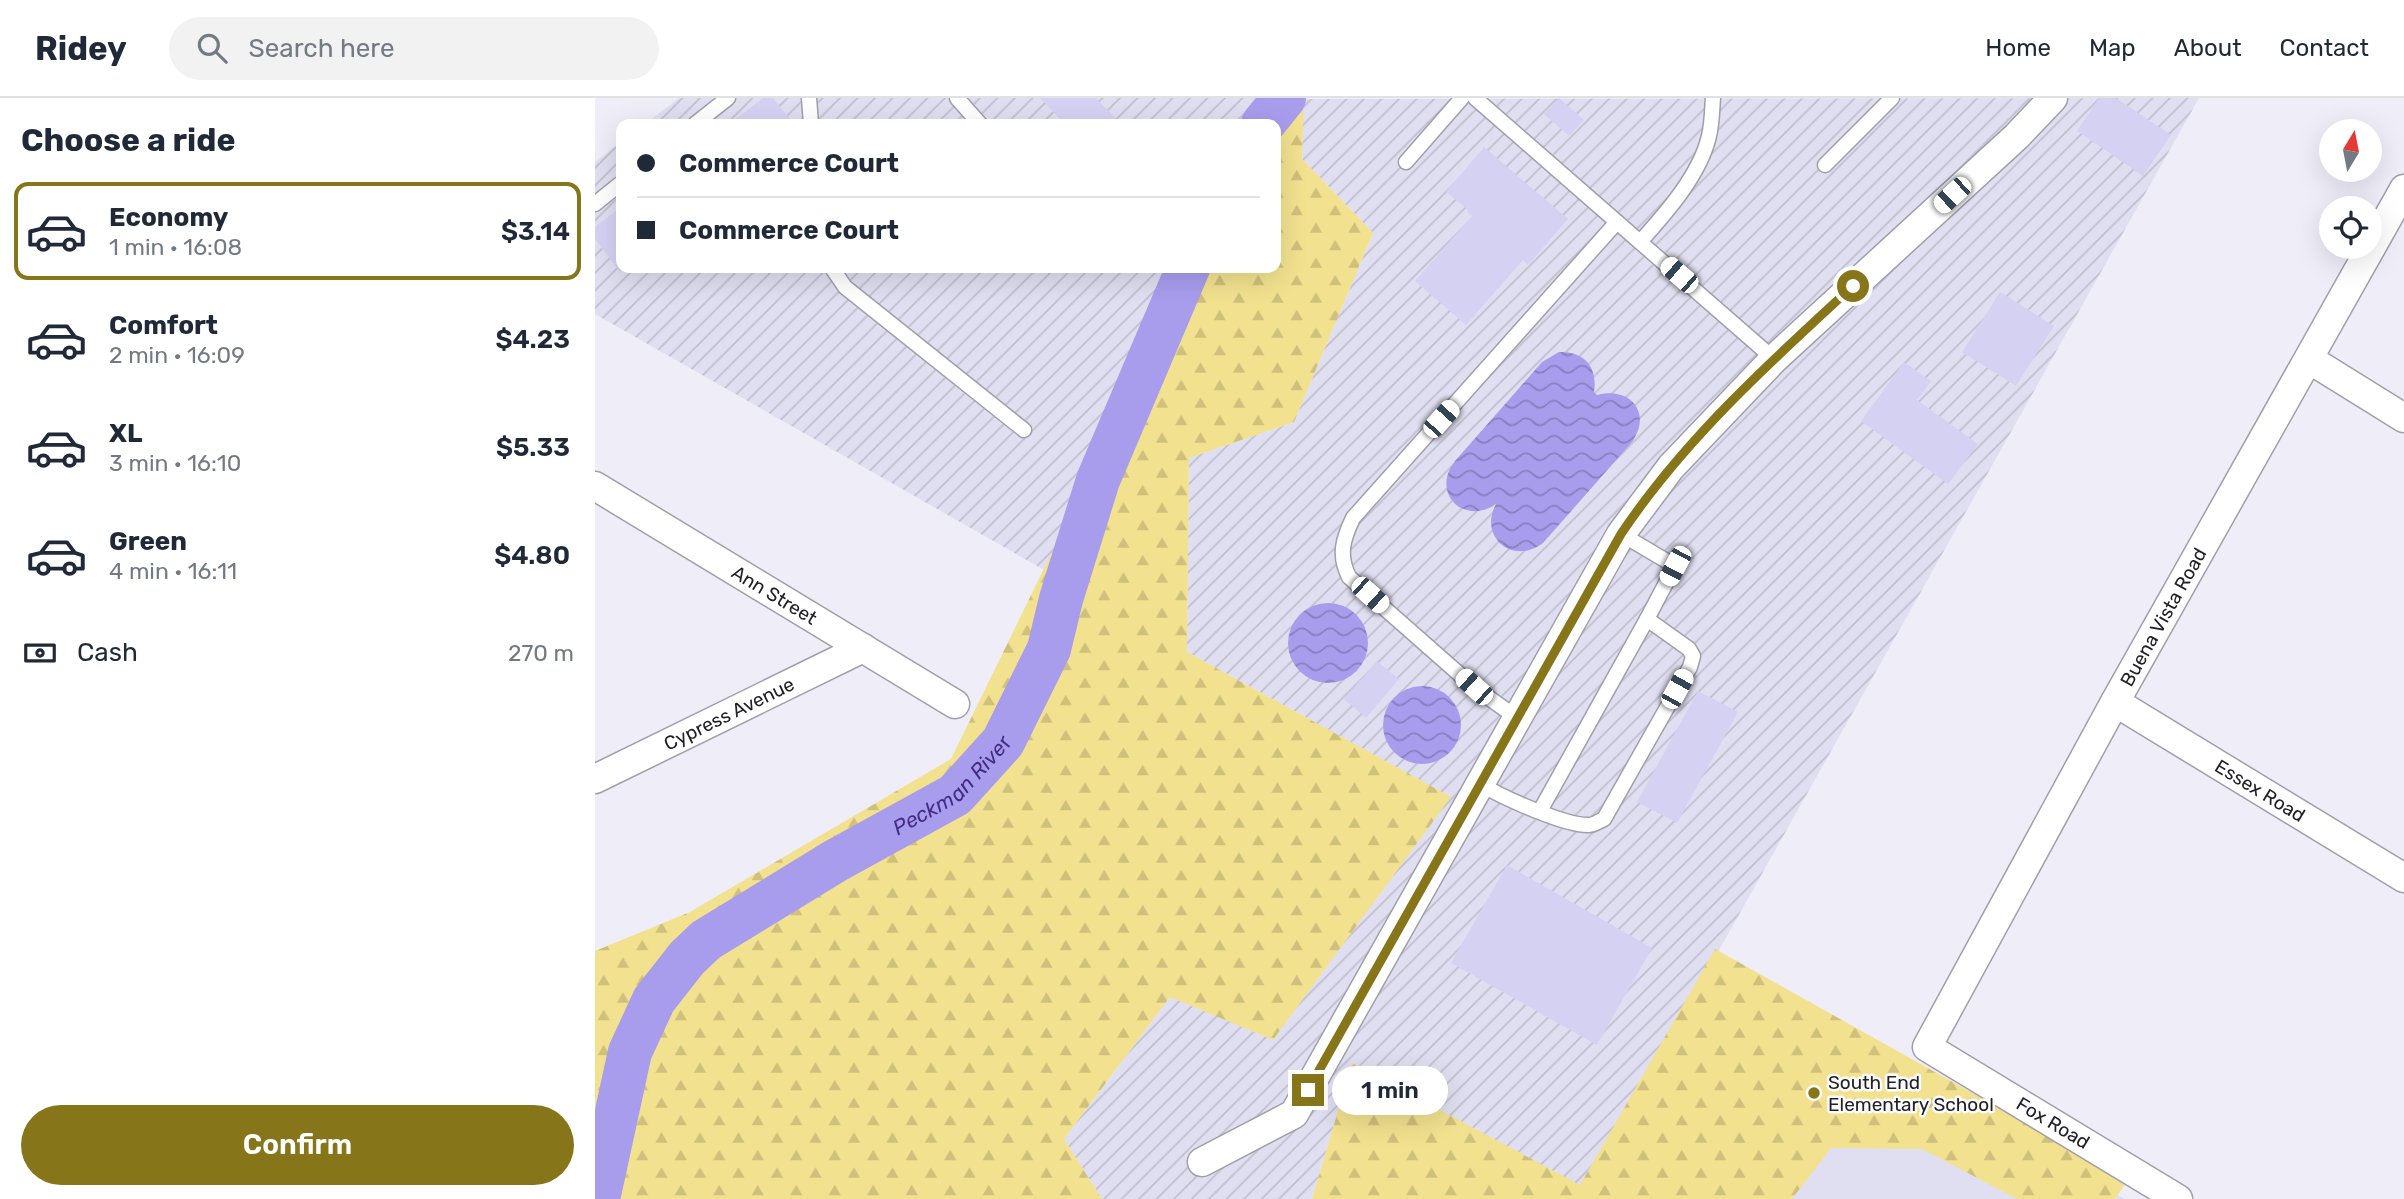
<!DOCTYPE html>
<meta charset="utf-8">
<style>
body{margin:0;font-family:Rubik,sans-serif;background:#f2f2f3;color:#1f2937;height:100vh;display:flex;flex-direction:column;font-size:26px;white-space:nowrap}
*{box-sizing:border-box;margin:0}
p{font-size:23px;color:#747a83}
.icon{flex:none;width:38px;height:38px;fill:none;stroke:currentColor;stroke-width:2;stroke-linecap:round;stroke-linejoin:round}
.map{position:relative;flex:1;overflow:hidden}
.side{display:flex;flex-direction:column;background:#fff;width:595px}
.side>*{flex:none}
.banner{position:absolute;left:21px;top:21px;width:665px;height:154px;border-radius:14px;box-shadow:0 7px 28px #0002;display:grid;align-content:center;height:154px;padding:0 21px;background:#fff}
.needle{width:46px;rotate:10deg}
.controls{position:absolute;left:1724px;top:21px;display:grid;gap:14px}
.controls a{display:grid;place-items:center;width:63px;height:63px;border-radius:50%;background:#fff;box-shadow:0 7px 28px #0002;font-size:35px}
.end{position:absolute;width:32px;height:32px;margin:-16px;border:9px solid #877619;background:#fff;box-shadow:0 0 0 4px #fff}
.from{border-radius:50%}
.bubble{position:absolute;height:49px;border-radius:24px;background:#fff;box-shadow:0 7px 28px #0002;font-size:23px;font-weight:600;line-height:49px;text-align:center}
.car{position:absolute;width:21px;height:42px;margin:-21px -10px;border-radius:9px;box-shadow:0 0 5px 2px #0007;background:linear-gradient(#fff 24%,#345 0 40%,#fff 0 76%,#345 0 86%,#fff 0)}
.banner b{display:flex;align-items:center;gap:24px;height:66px;font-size:26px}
.banner b+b{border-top:2px solid #e0e1e3}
.banner i{width:18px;height:18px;background:#1f2937}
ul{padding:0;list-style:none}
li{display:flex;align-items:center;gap:21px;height:98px;margin:0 14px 10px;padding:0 7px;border:4px solid transparent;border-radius:14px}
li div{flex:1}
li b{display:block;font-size:26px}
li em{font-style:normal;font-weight:600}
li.current{border-color:#877619}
li>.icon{width:63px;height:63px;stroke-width:1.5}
h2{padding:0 21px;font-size:32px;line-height:84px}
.pay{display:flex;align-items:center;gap:18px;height:77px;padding:0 21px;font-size:26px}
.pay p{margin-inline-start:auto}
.action{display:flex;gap:14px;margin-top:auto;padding:14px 21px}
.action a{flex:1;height:80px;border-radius:42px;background:#877619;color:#fff;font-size:28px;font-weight:600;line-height:80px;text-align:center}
header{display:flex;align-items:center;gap:42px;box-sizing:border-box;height:98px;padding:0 35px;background:#fff;border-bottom:2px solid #e0e1e3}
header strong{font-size:33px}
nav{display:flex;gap:38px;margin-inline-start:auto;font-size:24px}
.search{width:490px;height:63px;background:#f2f2f3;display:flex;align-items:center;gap:18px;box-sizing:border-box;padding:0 24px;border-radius:38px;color:#747a83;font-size:26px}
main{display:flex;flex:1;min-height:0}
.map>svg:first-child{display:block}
.built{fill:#e0dff1}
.industrial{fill:url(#industrial-furrows)}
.forest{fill:url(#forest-firs)}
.water{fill:url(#water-waves)}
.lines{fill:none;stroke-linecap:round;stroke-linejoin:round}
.river{stroke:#a89ced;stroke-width:44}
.building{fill:#d5d1f3}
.lane-casing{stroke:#a09faa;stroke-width:17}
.street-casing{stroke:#a09faa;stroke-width:31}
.lane{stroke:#fff;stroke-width:14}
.street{stroke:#fff;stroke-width:28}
.route{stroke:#877619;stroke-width:9}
.poi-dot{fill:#877619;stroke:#fbfbfd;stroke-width:2.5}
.labels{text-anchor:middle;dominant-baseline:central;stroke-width:5;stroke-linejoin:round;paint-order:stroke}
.street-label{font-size:19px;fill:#212024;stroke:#fbfbfd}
.poi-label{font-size:19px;fill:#212024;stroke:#fbfbfd;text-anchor:start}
.water-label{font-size:21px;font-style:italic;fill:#442b88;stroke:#fbfbfd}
</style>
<header>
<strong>Ridey</strong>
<div class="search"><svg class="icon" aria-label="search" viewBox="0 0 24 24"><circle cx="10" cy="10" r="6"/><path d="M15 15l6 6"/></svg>Search here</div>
<nav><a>Home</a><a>Map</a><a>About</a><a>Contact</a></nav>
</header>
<main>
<section class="side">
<h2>Choose a ride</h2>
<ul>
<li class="current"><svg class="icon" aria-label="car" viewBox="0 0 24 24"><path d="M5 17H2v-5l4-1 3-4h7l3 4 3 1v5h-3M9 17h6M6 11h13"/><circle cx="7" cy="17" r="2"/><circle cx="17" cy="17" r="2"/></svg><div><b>Economy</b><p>1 min · 16:08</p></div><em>$3.14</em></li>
<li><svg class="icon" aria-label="car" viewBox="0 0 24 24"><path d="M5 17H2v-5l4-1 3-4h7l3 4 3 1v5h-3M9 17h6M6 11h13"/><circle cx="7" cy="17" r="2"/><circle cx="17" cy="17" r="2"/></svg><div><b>Comfort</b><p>2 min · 16:09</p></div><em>$4.23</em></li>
<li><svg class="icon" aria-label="car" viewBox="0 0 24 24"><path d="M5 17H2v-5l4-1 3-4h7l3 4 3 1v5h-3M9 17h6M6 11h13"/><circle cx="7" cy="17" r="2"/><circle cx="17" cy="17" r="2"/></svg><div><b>XL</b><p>3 min · 16:10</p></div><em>$5.33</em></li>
<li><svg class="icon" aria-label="car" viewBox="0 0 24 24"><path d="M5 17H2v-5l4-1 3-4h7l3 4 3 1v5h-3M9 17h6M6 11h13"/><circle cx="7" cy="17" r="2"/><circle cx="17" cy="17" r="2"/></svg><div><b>Green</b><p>4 min · 16:11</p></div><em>$4.80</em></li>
</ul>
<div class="pay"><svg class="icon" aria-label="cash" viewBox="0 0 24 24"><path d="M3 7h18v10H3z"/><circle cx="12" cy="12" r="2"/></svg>Cash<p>270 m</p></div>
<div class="action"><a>Confirm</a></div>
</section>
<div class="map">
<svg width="1809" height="1101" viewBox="0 0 1809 1101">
<defs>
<pattern id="industrial-furrows" width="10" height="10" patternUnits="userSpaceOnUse" patternTransform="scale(1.75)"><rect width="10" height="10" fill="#e0dff1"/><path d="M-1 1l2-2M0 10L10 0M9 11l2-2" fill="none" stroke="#c0bfce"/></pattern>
<pattern id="forest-firs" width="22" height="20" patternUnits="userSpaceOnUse" patternTransform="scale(1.75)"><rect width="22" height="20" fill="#f2e18f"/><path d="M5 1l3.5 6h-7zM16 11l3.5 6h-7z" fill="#cfc17b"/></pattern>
<pattern id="water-waves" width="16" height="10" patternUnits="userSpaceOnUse" patternTransform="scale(1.75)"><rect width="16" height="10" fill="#a89ced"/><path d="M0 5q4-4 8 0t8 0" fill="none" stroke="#887fc0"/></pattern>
</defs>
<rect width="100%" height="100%" fill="#eeedf8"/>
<path class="built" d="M1156,890L1530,1101H1034Z"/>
<g class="industrial">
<path d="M84,0H675L654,26H50Z"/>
<path d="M1604,0L1115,868L981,1101L752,982L717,1101H507L469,1041L575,899L855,699L592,554L594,360L699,324L778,135L707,61L708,1Z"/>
<path d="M26,44V170H583L474,440L451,473L0,216V64Z"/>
</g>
<g class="forest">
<path d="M667,0H709L707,61L778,135L699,324L594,360L592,554L856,699L678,942L575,899L469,1041L507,1101H0V853L95,814L356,661L456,456L479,423L581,170H681V26H646Z"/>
<path d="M1120,851L1533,1082L1520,1101H1422L1327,1051L1236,1050L1197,1101H717L757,965L985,1087Z"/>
</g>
<g class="water">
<path d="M964,254C989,253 1003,269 999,294L1002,297C1034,288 1058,314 1037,344L948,445C918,468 883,439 901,406C869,428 835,395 860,363L947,264Z"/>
<circle cx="733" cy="545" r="40"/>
<circle cx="827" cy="627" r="39"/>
</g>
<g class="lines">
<g class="river">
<path d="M668,26L689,0"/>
<path id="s1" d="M3,1101L35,954L59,902L92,860L111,842L240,763L360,697L408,644L454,551L466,501L503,382L593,170"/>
</g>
</g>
<g class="building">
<path d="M168,0H178L199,26H134Z"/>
<path d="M445,0H501L526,26H470Z"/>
<path d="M964,0L989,22L974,38L949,16Z"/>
<path d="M1504,0H1521L1576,37L1548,78L1482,33Z"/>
<path d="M889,49L973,121L933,167L928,162L871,227L820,183L877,118L872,114L873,112L851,94Z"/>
<path d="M26,109V175L0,141V129Z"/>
<path d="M1405,194L1459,228L1421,288L1367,254Z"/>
<path d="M1309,264L1336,283L1322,302L1383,346L1353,386L1266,323Z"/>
<path d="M782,563L804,581L771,620L749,601Z"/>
<path d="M1103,593L1143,614L1082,725L1042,704Z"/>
<path d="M912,767L1057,850L1002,947L856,865Z"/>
</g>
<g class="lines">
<g class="lane-casing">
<g id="lane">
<path d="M214,0L216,26"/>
<path d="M362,0L385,26"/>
<path d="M880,0L1022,124"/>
<path d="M100,26L133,0"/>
<path d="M811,64L867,0"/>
<path d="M1230,67L1297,0"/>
<path d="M0,106L26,85"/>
<path d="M1045,144C1071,115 1105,77 1114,38C1117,26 1117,12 1118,0"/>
<path d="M237,170L250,189L429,332"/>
<path d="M922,620L879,589L754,479C743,457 748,441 758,420L1022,124L1179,261"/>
<path d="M885,686C907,699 970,728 994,727C999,727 1004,723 1009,721L1095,569L1098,558L1094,551L1052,521L1080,468L1026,436"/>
<path d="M945,713L1052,521"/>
</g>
</g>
<g class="street-casing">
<g id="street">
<path d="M1714,261L1809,320"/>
<path id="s2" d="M0,388L360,606"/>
<path id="s3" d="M1520,604L1809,780"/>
<path id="s4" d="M0,681L268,550"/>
<path d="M607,1064L699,1016L1026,436L1076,369L1179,261L1422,38L1458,0"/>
<path id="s5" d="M1583,1101L1332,949L1520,604L1809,91"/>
</g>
</g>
<use href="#lane" class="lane"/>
<use href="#street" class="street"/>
</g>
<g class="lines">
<path class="route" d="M713,992L1026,436C1089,342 1175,264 1258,188"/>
</g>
<circle class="poi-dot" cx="1219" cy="995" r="7"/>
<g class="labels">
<g class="street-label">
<text stroke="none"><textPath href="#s2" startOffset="210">Ann Street</textPath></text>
<text stroke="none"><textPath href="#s5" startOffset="784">Buena Vista Road</textPath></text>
<text stroke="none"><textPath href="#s4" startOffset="149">Cypress Avenue</textPath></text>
<text stroke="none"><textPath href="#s3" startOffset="170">Essex Road</textPath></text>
<text transform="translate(1458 1025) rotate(31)">Fox Road</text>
</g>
<g class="poi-label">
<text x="1233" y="984">South End<tspan x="1233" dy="22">Elementary School</tspan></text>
</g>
<g class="water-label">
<text stroke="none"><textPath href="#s1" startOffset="579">Peckman River</textPath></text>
</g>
</g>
</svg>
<div class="controls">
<a><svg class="needle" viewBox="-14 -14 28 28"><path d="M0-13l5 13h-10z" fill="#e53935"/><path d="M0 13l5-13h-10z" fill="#747a83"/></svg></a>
<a><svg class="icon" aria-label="locate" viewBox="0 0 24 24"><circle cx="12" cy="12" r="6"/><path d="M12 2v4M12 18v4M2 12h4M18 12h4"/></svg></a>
</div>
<i class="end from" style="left:1258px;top:188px"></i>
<i class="end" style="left:713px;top:992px"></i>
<div class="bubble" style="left:737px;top:968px;width:116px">1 min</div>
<i class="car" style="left:1357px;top:97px;rotate:227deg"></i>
<i class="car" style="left:1084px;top:177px;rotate:311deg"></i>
<i class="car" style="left:846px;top:321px;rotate:42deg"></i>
<i class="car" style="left:1080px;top:468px;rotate:208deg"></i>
<i class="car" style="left:775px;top:497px;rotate:132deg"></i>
<i class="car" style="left:879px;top:589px;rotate:312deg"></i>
<i class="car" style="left:1082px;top:591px;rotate:29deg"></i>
<div class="banner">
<b><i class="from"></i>Commerce Court</b>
<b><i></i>Commerce Court</b>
</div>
</div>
</main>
